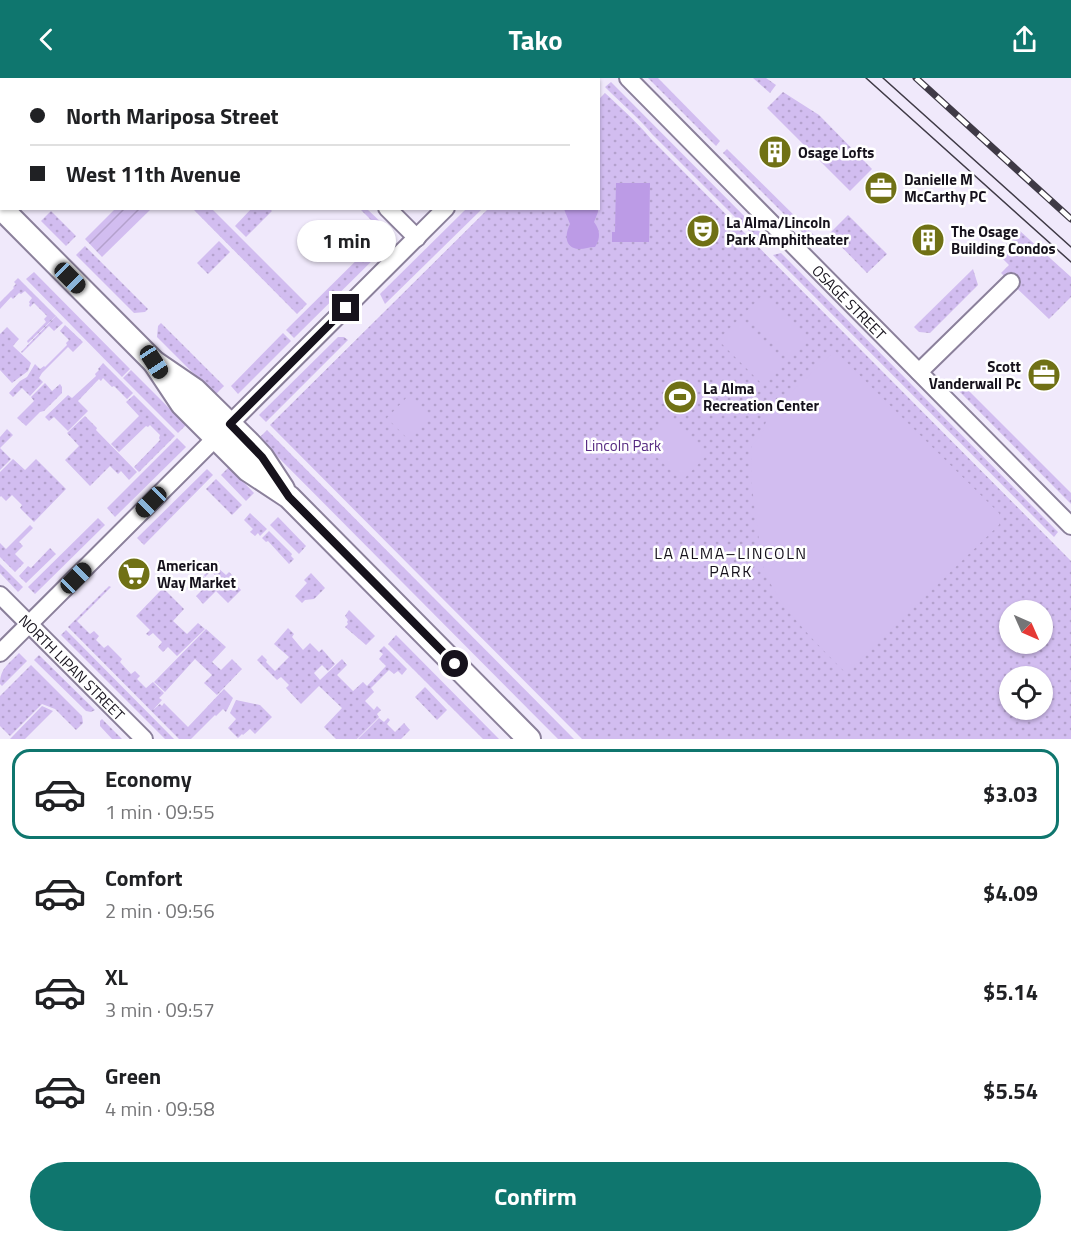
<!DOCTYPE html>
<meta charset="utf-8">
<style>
body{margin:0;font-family:"Titillium Web",sans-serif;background:#f6f6f6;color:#202124;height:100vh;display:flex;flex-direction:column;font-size:22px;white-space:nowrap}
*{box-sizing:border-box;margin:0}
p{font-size:20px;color:#757577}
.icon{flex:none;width:33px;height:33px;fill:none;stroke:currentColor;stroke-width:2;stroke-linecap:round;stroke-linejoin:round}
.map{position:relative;height:661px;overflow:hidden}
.panel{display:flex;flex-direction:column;background:#fff;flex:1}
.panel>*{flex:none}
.guide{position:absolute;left:0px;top:0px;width:600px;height:132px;box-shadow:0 2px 4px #0004;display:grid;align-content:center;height:132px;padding:0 30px;background:#fff}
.needle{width:39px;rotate:135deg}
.fabs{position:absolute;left:999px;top:522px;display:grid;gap:12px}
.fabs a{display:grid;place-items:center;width:54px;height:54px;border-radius:50%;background:#fff;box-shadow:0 2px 4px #0004;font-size:30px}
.end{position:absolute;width:27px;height:27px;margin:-14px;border:8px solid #16121c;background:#fff;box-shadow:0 0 0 3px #fff}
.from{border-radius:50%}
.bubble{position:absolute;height:42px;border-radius:21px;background:#fff;box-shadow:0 2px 4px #0004;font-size:20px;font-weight:700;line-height:42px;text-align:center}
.car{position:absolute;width:18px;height:36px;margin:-18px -9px;border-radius:8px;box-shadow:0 0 4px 2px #0007;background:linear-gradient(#222 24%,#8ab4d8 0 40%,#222 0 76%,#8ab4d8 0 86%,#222 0)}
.guide b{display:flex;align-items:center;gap:21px;height:57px;font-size:22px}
.guide b+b{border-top:2px solid #e0e0e0}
.guide i{width:15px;height:15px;background:#202124}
ul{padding:10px 0 0;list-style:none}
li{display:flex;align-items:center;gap:18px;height:90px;margin:0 12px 9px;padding:0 18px;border:3px solid transparent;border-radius:18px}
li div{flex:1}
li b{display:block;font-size:22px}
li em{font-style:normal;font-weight:700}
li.current{border-color:#0f766e}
li>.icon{width:54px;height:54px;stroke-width:1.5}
.action{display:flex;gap:12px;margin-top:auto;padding:12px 30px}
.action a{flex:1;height:69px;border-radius:36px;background:#0f766e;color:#fff;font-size:24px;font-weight:700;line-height:69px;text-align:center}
header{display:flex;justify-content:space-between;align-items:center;height:78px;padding:0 30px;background:#0f766e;color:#fff;font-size:27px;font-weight:700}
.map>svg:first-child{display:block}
.grass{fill:url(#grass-dots);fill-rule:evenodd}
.garden{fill:url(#garden-furrows)}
.pitch{fill:#d2bdf0}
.water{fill:#bc9be6}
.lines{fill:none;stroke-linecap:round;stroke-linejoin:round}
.street-casing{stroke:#8b809b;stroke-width:20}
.secondary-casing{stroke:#8b809b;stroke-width:26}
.street{stroke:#fff;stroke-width:16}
.secondary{stroke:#fff;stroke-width:22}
.tram{stroke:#3f3a46;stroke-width:1.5}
.rail-casing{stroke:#3f3a46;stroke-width:7}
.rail{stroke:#fff;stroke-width:4.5;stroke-dasharray:14;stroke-linecap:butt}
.route{stroke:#16121c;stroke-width:8}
.labels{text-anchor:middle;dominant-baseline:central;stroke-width:5;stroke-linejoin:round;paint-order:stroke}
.poi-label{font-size:15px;font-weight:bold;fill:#16121c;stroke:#fff;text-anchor:start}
.street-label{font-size:15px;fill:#16121c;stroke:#fff}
.park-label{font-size:15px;fill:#552980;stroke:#fff}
.neighbourhood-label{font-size:16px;letter-spacing:1.5px;fill:#16121c;stroke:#fff}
</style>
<header><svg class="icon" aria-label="back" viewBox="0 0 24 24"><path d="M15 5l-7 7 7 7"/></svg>Tako<svg class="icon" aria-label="share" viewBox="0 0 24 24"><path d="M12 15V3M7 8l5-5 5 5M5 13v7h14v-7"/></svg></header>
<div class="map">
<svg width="1071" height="661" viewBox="0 0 1071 661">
<defs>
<pattern id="grass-dots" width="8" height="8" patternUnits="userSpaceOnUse" patternTransform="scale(1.5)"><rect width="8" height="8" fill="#d2bdf0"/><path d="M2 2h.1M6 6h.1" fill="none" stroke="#b4a1cd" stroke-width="1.8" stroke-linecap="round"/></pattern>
<pattern id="garden-furrows" width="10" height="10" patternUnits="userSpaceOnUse" patternTransform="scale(1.5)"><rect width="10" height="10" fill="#d2bdf0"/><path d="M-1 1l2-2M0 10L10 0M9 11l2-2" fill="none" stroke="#b4a1cd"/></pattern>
</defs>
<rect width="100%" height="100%" fill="#f0e9fb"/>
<g class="grass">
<path d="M648,0H658L720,63L716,68Z"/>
<path d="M753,0H766L776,7L770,15Z"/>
<path d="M611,4L768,162L766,170L652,56C638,39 621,25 605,9Z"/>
<path d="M783,14L819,37L872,91L850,113L767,30Z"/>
<path d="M605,15C621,30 637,44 651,61L1071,483V661H582L270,347L488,131L598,130L599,21ZM1010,532H1042V566H1010ZM1010,598H1042V632H1010Z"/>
<path d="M727,71L819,162L815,167L723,75Z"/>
<path d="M252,130L270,131L272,133L246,159L235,148Z"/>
<path d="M193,131H212L307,226L297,236Z"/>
<path d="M360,131H367L385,148L381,152Z"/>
<path d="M466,131H482L385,226L380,216Z"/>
<path d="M51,133L76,158L66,168L41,143Z"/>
<path d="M848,137L887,176L867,195L829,156Z"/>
<path d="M1020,153L1071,199V219L1049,241L1001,195L1009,187L997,175Z"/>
<path d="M381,158L389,166L294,260L286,252Z"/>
<path d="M219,163L230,174L208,196L197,185Z"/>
<path d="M85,168L148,231L145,234L134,235L76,177Z"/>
<path d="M781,175L1058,454L1054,459L773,177Z"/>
<path d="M973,191L978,207L930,255L919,254L914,249Z"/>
<path d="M34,194L130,291L122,299L26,201Z"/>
<path d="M18,200L56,238L28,265L27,263L46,244L44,241L47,238L34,225L30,229L29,227L30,226L29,224L32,220L25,213L21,216L19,215L13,221L11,219L0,231V224L14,210L13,209L16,206L14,204Z"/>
<path d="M56,238L63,245L54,253L49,248L22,275L21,274Z"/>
<path d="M161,245L224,308L215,317L157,259L158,248Z"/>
<path d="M65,247L83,264L73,274L68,269L42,295L39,300L43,304L30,318L22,310L13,319L9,315L20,303L27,299L35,286L40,291L44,288L45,289L67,267L66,265L69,262L60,253Z"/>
<path d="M7,249L19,261L13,268L31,285L28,293L12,305L0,292V256Z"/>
<path d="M283,255L291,263L238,316L231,308Z"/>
<path d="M338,259H344L348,262L266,344L259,337Z"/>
<path d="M103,285L133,315L127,321L114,308L112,309L103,300L101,303L99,301L78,323L88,333L68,353L54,339L49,343L45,339L68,317L72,320L96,298L95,296L99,292L98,291Z"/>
<path d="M131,292L186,347L178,355L123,300Z"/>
<path d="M958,302L1071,415V426L953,307Z"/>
<path d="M45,305L52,313L60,306L62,309V315L44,333L40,334L26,348L17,340L34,323L31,319Z"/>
<path d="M134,317L175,358L139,394L134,389L160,362L159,360L160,357L150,347L148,349L146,348L119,374L111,366L139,338L126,324Z"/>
<path d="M85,338L97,350L96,352L137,394L129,402L121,393L118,396L110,388L90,408L65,382L79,368L67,355Z"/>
<path d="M7,351L13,357L0,370L11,381L0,392V359Z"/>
<path d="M267,352L574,661H558L259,360Z"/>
<path d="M177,360L186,369L115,439L107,430Z"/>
<path d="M13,381L25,392L36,381L66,411L34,444L20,430L22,427L12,417L6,423L1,418L0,419V394Z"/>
<path d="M229,389L254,415L246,423L221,397Z"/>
<path d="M207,391L213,397L144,467L137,460Z"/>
<path d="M216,401L242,427L232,437L206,411Z"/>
<path d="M250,435L267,451L260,458L258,455L255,458L250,454L253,451L244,442Z"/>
<path d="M278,439L306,468L299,476L270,447Z"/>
<path d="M98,440L105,447L35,516L28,509Z"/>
<path d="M30,447L33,450L19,464L23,468L15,476L24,485L15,494L0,479V465L6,471Z"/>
<path d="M269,453L292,476L291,478L294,481L289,486L268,463L266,464L262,460Z"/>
<path d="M50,470L56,476L26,505L19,498L28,488L31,490Z"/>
<path d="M218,483L220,486L217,489L226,497L229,494L233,498L231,501L241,512L228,525L216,513L203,526L196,518L202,512L196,506L189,512L187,510L201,496L216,511L223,506L211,493L205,499L204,497Z"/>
<path d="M0,486L23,509L18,514L0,495Z"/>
<path d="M311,495L325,510L314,521L305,522L302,525L295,518L307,505L304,502Z"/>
<path d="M109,508L111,509L77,543L90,556L94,553L99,558L96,562L104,570L108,567L122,581L120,584L131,596L135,593L140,598L137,601L146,610L153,604L164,615L159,620L162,622L153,632L160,626L162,628L164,625L188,649L224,611L233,620L226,634L223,631L216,638L215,637L191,661H179L68,549Z"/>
<path d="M163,510L184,531L173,543L187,556L198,545L205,551L177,578L168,569L163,574L158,569L162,564L153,555L149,558L146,556L150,552L136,538Z"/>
<path d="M349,532L375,558L366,567L345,549L348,546L347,544L348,542L345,538Z"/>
<path d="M288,550L294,556L292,559L303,572L310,565L319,574L322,571L335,586L328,593L322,587L314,595L320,602L342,581L347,587L337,597L353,613L363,604L367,608L386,588L379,581L383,576L379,573L384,568L407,591L402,597L398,593L394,596L389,592L371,610L374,614L365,623L374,632L377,628L381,632L377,636L379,639L357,661H336L324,649L342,630L319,608L301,626L286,610L289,607L281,599L277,602L257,582L262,577L267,582L266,584L275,593L289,579L274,566Z"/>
<path d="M206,551L226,569L212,584L221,592L232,581L242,591L217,617L204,605L212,597L195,581L165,614L154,604Z"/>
<path d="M66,552L174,661H165L61,557Z"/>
<path d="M396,557L499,661H483L388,566Z"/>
<path d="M19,575L27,583L2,608L0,606C0,590 9,586 19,575Z"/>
<path d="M39,577L95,632L91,634L86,633L34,582Z"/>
<path d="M31,587L82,638L83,645L76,652L55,631L42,626L10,658L0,648V618Z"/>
<path d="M425,609L447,632L437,642L415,619Z"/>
<path d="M236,622L260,627L272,639L255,656L250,651L243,657L242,656L238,660L228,650L236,641L230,635Z"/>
<path d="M42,628L53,633L25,661H10Z"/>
<path d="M379,640L384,644L388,640L390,642L387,646L395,654L404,645L410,652L401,661H358Z"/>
<path d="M102,641L122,661H112L100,648V643Z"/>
</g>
<path class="garden" d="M115,131H151L102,179L85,161Z"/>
<g class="pitch">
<path d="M764,216L807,259L787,279L744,236Z"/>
<path d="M738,242L781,285L761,305L718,262Z"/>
<path d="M835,273L999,435V447L846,595C819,568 784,534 767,499C761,485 760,469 758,454C754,425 749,397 752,367L761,358L769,335Z"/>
<path d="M408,318L430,340L408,361L387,340Z"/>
<path d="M670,341L707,377L682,403L644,367Z"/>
</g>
<g class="water">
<path d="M616,105H650L649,164H612V154H615Z"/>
<path d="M598,130V134L594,144C600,152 601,160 595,169C589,169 585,171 579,171C564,170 565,156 570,146L564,131Z"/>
</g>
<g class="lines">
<g class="street-casing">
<g id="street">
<path d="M257,0L259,2"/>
<path id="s1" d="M628,0L1071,448"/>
<path d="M576,2L577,0"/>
<path d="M387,130L417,160"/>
<path d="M919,294L1011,204"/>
<path id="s2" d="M0,517L144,661"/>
<path d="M0,575L446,130"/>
</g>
</g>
<g class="secondary-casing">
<g id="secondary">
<path d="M0,129L154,284L195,312L249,365L262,379L283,411"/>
<path d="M154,284L182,326L248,392L289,419L529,661"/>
</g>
</g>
<use href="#street" class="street"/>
<use href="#secondary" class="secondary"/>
<g class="tram">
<path d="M866,0L1071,184"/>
<path d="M883,0L1071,169"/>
</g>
<g class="rail-casing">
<path id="rail" d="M916,0L1071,141"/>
</g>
<use href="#rail" class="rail"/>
</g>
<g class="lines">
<path class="route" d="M346,230L230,346L262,379L289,419L455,586"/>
</g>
<defs>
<g id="building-disc" transform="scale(1.725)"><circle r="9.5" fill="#707115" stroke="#fff"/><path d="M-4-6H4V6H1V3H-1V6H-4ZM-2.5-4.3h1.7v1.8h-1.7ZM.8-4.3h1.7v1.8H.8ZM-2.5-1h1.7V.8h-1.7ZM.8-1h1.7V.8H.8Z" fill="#fff"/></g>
<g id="office-disc" transform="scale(1.725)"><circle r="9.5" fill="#707115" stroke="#fff"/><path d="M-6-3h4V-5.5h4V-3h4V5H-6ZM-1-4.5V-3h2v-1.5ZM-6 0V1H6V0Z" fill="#fff"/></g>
<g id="theatre-disc" transform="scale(1.725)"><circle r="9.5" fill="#707115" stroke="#fff"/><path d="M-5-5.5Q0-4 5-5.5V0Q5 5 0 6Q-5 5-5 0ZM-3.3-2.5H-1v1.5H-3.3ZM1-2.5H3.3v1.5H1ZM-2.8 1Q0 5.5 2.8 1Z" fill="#fff"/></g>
<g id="stadium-disc" transform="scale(1.725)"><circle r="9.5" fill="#707115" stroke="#fff"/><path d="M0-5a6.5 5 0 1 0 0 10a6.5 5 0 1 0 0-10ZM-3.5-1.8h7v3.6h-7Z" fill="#fff"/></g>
<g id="supermarket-disc" transform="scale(1.725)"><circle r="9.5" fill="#707115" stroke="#fff"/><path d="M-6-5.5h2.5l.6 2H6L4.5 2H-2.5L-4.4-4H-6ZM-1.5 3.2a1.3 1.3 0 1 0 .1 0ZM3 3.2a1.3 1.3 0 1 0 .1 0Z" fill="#fff"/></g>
</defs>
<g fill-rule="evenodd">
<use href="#building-disc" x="775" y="74"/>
<use href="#office-disc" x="881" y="110"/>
<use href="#theatre-disc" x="703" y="153"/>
<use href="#building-disc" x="928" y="162"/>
<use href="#office-disc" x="1044" y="297"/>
<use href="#stadium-disc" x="680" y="319"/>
<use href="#supermarket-disc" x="134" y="496"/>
</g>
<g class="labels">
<g class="poi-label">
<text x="798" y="74">Osage Lofts</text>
<text x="904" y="101">Danielle M<tspan x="904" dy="17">McCarthy PC</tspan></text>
<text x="726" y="144">La Alma/Lincoln<tspan x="726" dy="17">Park Amphitheater</tspan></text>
<text x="951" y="153">The Osage<tspan x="951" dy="17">Building Condos</tspan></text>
<text x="1021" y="288" text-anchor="end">Scott<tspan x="1021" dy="17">Vanderwall Pc</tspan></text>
<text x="703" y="310">La Alma<tspan x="703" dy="17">Recreation Center</tspan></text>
<text x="157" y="487">American<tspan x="157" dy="17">Way Market</tspan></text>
</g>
<g class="street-label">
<text stroke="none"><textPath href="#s1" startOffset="315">OSAGE STREET</textPath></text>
<text stroke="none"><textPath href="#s2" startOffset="102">NORTH LIPAN STREET</textPath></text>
</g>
<g class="park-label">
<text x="623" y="367">Lincoln Park</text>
</g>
<g class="neighbourhood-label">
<text x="731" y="475">LA ALMA–LINCOLN<tspan x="731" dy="18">PARK</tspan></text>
</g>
</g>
</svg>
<div class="fabs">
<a><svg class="needle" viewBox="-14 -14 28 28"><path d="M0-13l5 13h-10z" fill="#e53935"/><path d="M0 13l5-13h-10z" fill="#757577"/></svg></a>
<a><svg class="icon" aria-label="locate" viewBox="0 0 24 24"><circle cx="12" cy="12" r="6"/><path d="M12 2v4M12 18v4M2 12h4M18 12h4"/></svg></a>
</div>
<i class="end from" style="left:455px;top:586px"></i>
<i class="end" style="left:346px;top:230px"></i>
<div class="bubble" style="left:297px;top:142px;width:99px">1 min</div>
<i class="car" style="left:70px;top:200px;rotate:135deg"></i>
<i class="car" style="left:154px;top:284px;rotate:147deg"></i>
<i class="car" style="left:151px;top:424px;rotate:225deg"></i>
<i class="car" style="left:76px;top:500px;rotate:45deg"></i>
<div class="guide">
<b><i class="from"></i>North Mariposa Street</b>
<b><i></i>West 11th Avenue</b>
</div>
</div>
<section class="panel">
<ul>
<li class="current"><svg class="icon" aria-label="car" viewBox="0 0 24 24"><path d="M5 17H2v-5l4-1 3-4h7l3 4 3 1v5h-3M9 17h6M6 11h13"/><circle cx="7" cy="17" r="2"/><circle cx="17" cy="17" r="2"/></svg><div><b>Economy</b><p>1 min · 09:55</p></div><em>$3.03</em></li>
<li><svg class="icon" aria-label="car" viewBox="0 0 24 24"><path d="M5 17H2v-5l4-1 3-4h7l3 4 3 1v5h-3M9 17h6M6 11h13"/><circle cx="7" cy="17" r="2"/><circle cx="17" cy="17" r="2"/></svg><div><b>Comfort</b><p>2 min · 09:56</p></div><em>$4.09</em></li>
<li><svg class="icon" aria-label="car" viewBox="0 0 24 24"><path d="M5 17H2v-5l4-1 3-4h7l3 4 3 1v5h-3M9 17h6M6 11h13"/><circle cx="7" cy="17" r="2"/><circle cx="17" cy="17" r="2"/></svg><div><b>XL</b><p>3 min · 09:57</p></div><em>$5.14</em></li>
<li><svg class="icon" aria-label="car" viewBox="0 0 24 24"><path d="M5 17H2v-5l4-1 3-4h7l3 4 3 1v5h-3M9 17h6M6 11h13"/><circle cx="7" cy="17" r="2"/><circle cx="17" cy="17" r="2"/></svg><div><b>Green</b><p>4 min · 09:58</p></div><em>$5.54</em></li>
</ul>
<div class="action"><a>Confirm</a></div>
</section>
